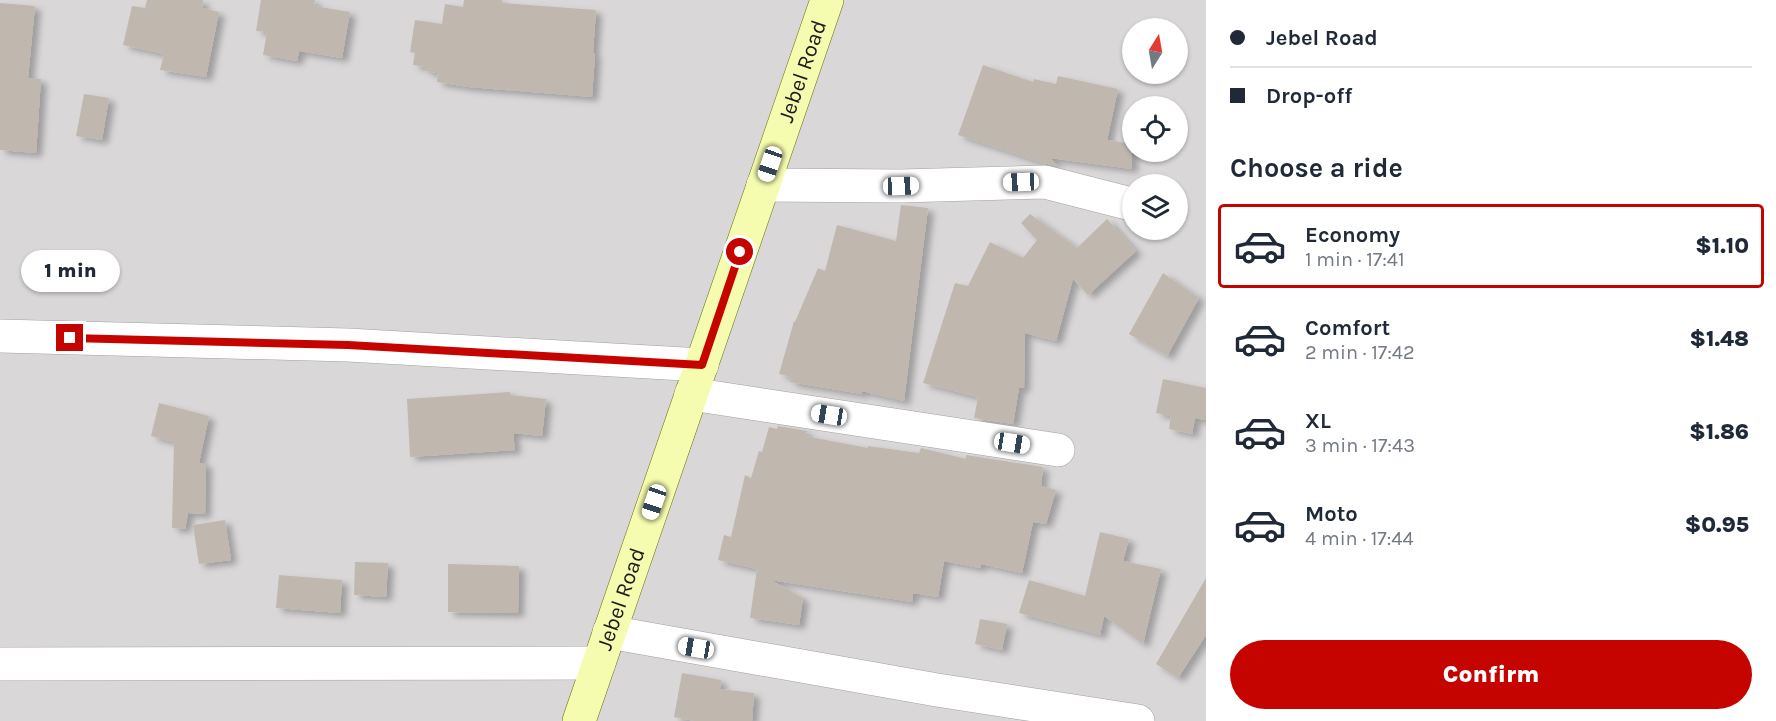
<!DOCTYPE html>
<meta charset="utf-8">
<style>
body{margin:0;font-family:Karla,sans-serif;background:#f6f6f7;color:#1f2937;height:100vh;display:flex;flex-direction:column;font-size:22px;white-space:nowrap}
*{box-sizing:border-box;margin:0}
p{font-size:20px;color:#747a83}
.icon{flex:none;width:33px;height:33px;fill:none;stroke:currentColor;stroke-width:2;stroke-linecap:round;stroke-linejoin:round}
.map{position:relative;flex:1;overflow:hidden}
.side{display:flex;flex-direction:column;background:#fff;width:570px}
.side>*{flex:none}
.top-card{display:grid;align-content:center;height:132px;padding:0 24px;background:#fff}
.needle{width:39px;rotate:11deg}
.buttons{position:absolute;left:1122px;top:18px;display:grid;gap:12px}
.buttons a{display:grid;place-items:center;width:66px;height:66px;border-radius:50%;background:#fff;box-shadow:0 2px 4px #0004;font-size:30px}
.end{position:absolute;width:27px;height:27px;margin:-14px;border:8px solid #c50400;background:#fff;box-shadow:0 0 0 3px #fff}
.from{border-radius:50%}
.bubble{position:absolute;height:42px;border-radius:21px;background:#fff;box-shadow:0 2px 4px #0004;font-size:20px;font-weight:800;line-height:42px;text-align:center}
.car{position:absolute;width:18px;height:36px;margin:-18px -9px;border-radius:8px;box-shadow:0 0 4px 2px #0007;background:linear-gradient(#fff 24%,#345 0 40%,#fff 0 76%,#345 0 86%,#fff 0)}
.top-card b{display:flex;align-items:center;gap:21px;height:57px;font-size:22px}
.top-card b+b{border-top:2px solid #e0e1e3}
.top-card i{width:15px;height:15px;background:#1f2937}
ul{padding:0;list-style:none}
li{display:flex;align-items:center;gap:18px;height:84px;margin:0 12px 9px;padding:0 12px;border:3px solid transparent;border-radius:6px}
li div{flex:1}
li b{display:block;font-size:22px}
li em{font-style:normal;font-weight:800}
li.current{border-color:#c50400}
li>.icon{width:54px;height:54px;stroke-width:1.5}
h2{padding:0 24px;font-size:27px;line-height:72px}
.cta{display:flex;gap:12px;margin-top:auto;padding:12px 24px}
.cta a{flex:1;height:69px;border-radius:36px;background:#c50400;color:#fff;font-size:24px;font-weight:800;line-height:69px;text-align:center}
main{display:flex;flex:1;min-height:0}
.map>svg:first-child{display:block}
.residential{fill:#d9d7d7;fill-rule:evenodd}
.building{fill:#c0b8af;filter:url(#shadow)}
.lines{fill:none;stroke-linecap:round;stroke-linejoin:round}
.street-casing{stroke:#a1a1a1;stroke-width:34}
.secondary-casing{stroke:#637102;stroke-width:34}
.street{stroke:#fff;stroke-width:33}
.secondary{stroke:#f5fbaf;stroke-width:33}
.route{stroke:#c50400;stroke-width:8}
.labels{text-anchor:middle;dominant-baseline:central;stroke-width:4.5;stroke-linejoin:round;paint-order:stroke}
.street-label{font-size:22px;fill:#1a1a1a;stroke:#fff}
</style>
<main>
<div class="map">
<svg width="1206" height="721" viewBox="0 0 1206 721">
<defs>
<filter id="shadow"><feDropShadow dx="6" dy="4" stdDeviation="3" flood-color="#0004"/></filter>
</defs>
<rect width="100%" height="100%" fill="#ede9df"/>
<path class="residential" d="M0,0H1206V721H0ZM1132,28H1178V74H1132ZM1132,106H1178V152H1132ZM1132,184H1178V230H1132Z"/>
<g class="building">
<path d="M147,0H203L202,8L219,12L206,77L160,70L164,54L123,45L132,6L145,8Z"/>
<path d="M261,0H315L314,6L350,12L342,58L299,51L297,61L263,55L267,32L256,31Z"/>
<path d="M464,0H502V3L596,10L593,53L595,54L592,97L469,87L437,82L438,73L425,71L426,67L413,65L415,53L410,52L415,20L442,24L445,4L463,7Z"/>
<path d="M0,3L35,6L28,78L41,79L36,153L0,150Z"/>
<path d="M983,65L1033,82L1034,79L1056,84L1058,76L1118,89L1107,140L1132,144V169L1050,158L1058,166L1043,163L958,135Z"/>
<path d="M84,94L109,98L102,140L76,136Z"/>
<path d="M901,205L928,208L904,401L862,391V394L790,382L791,377L779,374L794,321L795,322L818,268L825,271L837,225L896,241Z"/>
<path d="M1030,214L1077,248L1107,219L1136,251L1088,295L1073,279L1056,341L1025,333L1024,388H1019L1013,424L974,418L978,397L923,383L955,283L968,286L990,242L1023,258L1037,240L1021,223Z"/>
<path d="M1163,273L1199,298L1167,356L1129,334Z"/>
<path d="M1163,379L1206,388V420L1195,418L1192,434L1169,429L1171,416L1156,413Z"/>
<path d="M510,392L511,395L546,399L542,436L513,433L515,450L410,457L407,399Z"/>
<path d="M159,403L209,416L199,463H206L205,514L188,513L185,529L172,528L174,442L151,436Z"/>
<path d="M778,426L807,431L805,436L868,448V446L919,453L921,448L966,459V455L1043,467L1041,486L1056,490L1046,524L1033,522L1022,573L981,564L980,568L944,561L938,597L913,593L912,602L771,580L803,598L799,625L750,618L757,569L718,560L724,535L731,537L745,475L751,478L759,451L762,452L769,427L777,429Z"/>
<path d="M225,520L231,560L199,564L193,525Z"/>
<path d="M1100,532L1129,539L1123,561L1161,569L1143,644L1104,616L1100,635L1019,613L1029,580L1085,596Z"/>
<path d="M355,562L388,563L386,597L354,595Z"/>
<path d="M448,564L519,566L518,613L448,612Z"/>
<path d="M279,575L342,580L340,613L276,608Z"/>
<path d="M1206,578V635L1178,678L1156,664Z"/>
<path d="M980,619L1007,624L1002,650L975,644Z"/>
<path d="M682,673L721,680L720,689L754,693L752,721H695L674,717Z"/>
</g>
<g class="lines">
<g class="street-casing">
<g id="street">
<path d="M763,185L901,186L1045,182L1131,204"/>
<path d="M0,336L348,345L702,365"/>
<path d="M691,394L1058,450"/>
<path d="M609,632L937,690L1138,721"/>
<path d="M0,664L599,663"/>
</g>
</g>
<g class="secondary-casing">
<g id="secondary">
<path id="s1" d="M579,721L827,0"/>
</g>
</g>
<use href="#street" class="street"/>
<use href="#secondary" class="secondary"/>
</g>
<g class="lines">
<path class="route" d="M70,338L348,345L702,365L740,252"/>
</g>
<g class="labels">
<g class="street-label">
<text stroke="none"><textPath href="#s1" startOffset="687">Jebel Road</textPath></text>
<text stroke="none"><textPath href="#s1" startOffset="129">Jebel Road</textPath></text>
</g>
</g>
</svg>
<div class="buttons">
<a><svg class="needle" viewBox="-14 -14 28 28"><path d="M0-13l5 13h-10z" fill="#e53935"/><path d="M0 13l5-13h-10z" fill="#747a83"/></svg></a>
<a><svg class="icon" aria-label="locate" viewBox="0 0 24 24"><circle cx="12" cy="12" r="6"/><path d="M12 2v4M12 18v4M2 12h4M18 12h4"/></svg></a>
<a><svg class="icon" aria-label="layers" viewBox="0 0 24 24"><path d="M12 4l9 5-9 5-9-5zM3 14l9 5 9-5"/></svg></a>
</div>
<i class="end from" style="left:740px;top:252px"></i>
<i class="end" style="left:70px;top:338px"></i>
<div class="bubble" style="left:21px;top:250px;width:99px">1 min</div>
<i class="car" style="left:770px;top:164px;rotate:199deg"></i>
<i class="car" style="left:1021px;top:182px;rotate:268deg"></i>
<i class="car" style="left:901px;top:186px;rotate:88deg"></i>
<i class="car" style="left:829px;top:415px;rotate:279deg"></i>
<i class="car" style="left:1012px;top:443px;rotate:99deg"></i>
<i class="car" style="left:654px;top:502px;rotate:199deg"></i>
<i class="car" style="left:696px;top:648px;rotate:280deg"></i>
</div>
<section class="side">
<div class="top-card">
<b><i class="from"></i>Jebel Road</b>
<b><i></i>Drop-off</b>
</div>
<h2>Choose a ride</h2>
<ul>
<li class="current"><svg class="icon" aria-label="car" viewBox="0 0 24 24"><path d="M5 17H2v-5l4-1 3-4h7l3 4 3 1v5h-3M9 17h6M6 11h13"/><circle cx="7" cy="17" r="2"/><circle cx="17" cy="17" r="2"/></svg><div><b>Economy</b><p>1 min · 17:41</p></div><em>$1.10</em></li>
<li><svg class="icon" aria-label="car" viewBox="0 0 24 24"><path d="M5 17H2v-5l4-1 3-4h7l3 4 3 1v5h-3M9 17h6M6 11h13"/><circle cx="7" cy="17" r="2"/><circle cx="17" cy="17" r="2"/></svg><div><b>Comfort</b><p>2 min · 17:42</p></div><em>$1.48</em></li>
<li><svg class="icon" aria-label="car" viewBox="0 0 24 24"><path d="M5 17H2v-5l4-1 3-4h7l3 4 3 1v5h-3M9 17h6M6 11h13"/><circle cx="7" cy="17" r="2"/><circle cx="17" cy="17" r="2"/></svg><div><b>XL</b><p>3 min · 17:43</p></div><em>$1.86</em></li>
<li><svg class="icon" aria-label="car" viewBox="0 0 24 24"><path d="M5 17H2v-5l4-1 3-4h7l3 4 3 1v5h-3M9 17h6M6 11h13"/><circle cx="7" cy="17" r="2"/><circle cx="17" cy="17" r="2"/></svg><div><b>Moto</b><p>4 min · 17:44</p></div><em>$0.95</em></li>
</ul>
<div class="cta"><a>Confirm</a></div>
</section>
</main>
